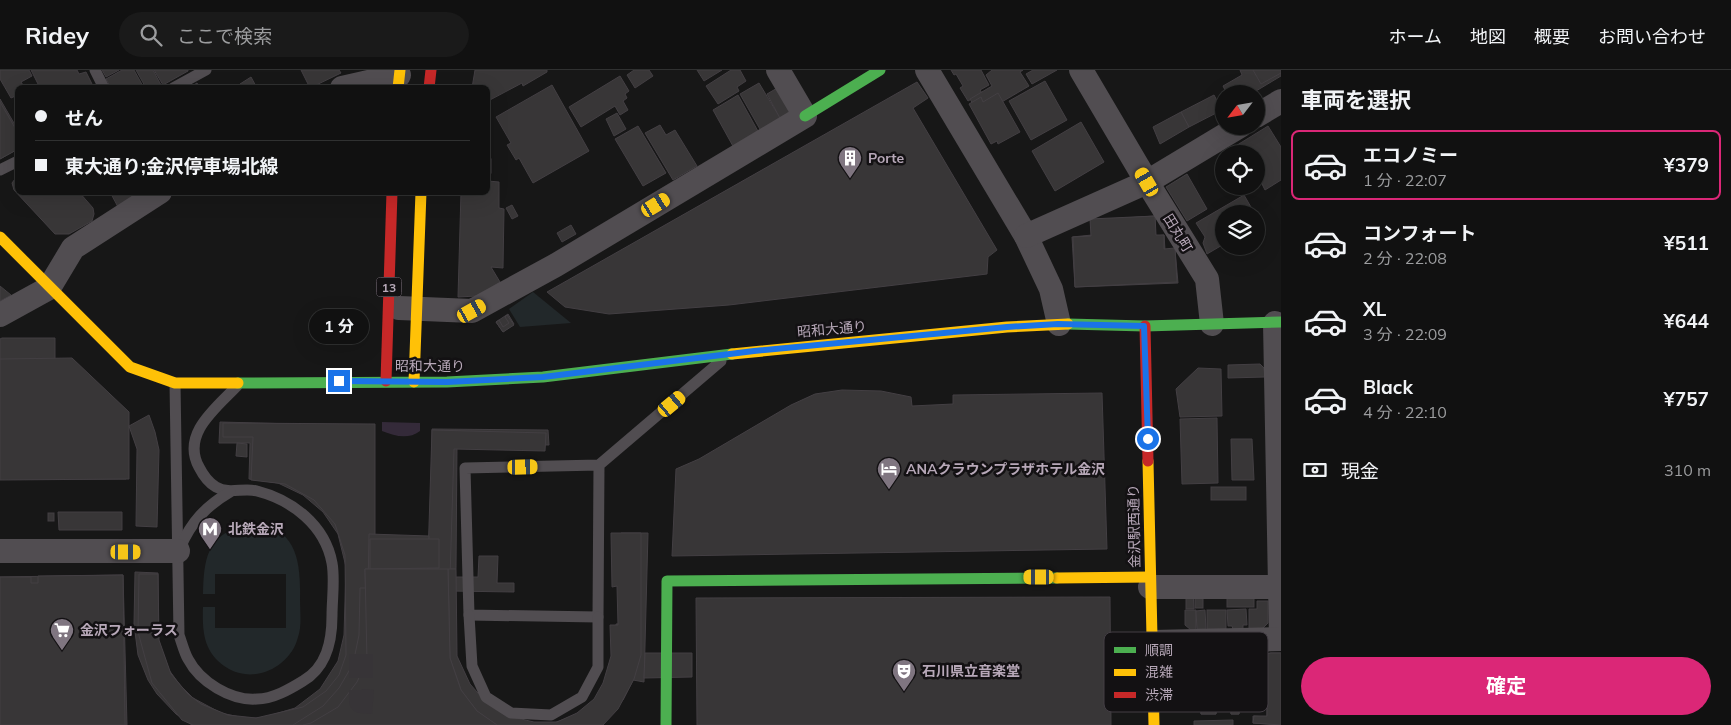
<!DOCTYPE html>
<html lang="ja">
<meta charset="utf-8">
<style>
body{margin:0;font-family:Mulish,"Noto Sans JP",sans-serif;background:#1a1a1a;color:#f1f3f6;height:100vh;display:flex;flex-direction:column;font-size:19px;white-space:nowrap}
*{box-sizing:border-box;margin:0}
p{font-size:16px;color:#9c9d9f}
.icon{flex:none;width:28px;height:28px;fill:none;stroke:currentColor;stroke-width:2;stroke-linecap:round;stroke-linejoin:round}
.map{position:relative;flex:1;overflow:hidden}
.panel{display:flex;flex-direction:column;background:#111;width:450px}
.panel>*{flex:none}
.guide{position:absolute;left:15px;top:15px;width:475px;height:110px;border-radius:8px;box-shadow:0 5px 20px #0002,0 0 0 1px #303131;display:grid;align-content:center;height:110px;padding:0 20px;background:#111}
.needle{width:32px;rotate:239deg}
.controls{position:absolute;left:1215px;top:15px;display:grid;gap:10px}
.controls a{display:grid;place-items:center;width:50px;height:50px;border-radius:50%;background:#111;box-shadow:0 5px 20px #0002,0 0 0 1px #303131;font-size:25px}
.end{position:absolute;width:22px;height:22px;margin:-11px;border:6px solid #1a73e8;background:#fff;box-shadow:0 0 0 2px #fff}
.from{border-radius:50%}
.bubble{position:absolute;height:35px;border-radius:18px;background:#111;box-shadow:0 5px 20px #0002,0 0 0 1px #303131;font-size:16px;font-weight:700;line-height:35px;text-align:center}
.car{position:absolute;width:15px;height:30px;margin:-15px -8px;border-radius:6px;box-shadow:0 0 4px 1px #0007;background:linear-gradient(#f5c518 24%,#345 0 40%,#f5c518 0 76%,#345 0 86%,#f5c518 0)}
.guide b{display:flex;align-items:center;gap:18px;height:48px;font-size:19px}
.guide b+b{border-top:1px solid #303131}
.guide i{width:12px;height:12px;background:#f1f3f6}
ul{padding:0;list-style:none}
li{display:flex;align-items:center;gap:15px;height:70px;margin:0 10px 8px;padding:0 10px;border:2px solid transparent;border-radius:8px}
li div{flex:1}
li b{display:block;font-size:19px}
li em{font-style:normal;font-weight:700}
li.on{border-color:#db2777}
li>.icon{width:45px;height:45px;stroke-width:1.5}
h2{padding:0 20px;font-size:22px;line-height:60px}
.pay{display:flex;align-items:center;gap:12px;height:55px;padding:0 20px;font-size:19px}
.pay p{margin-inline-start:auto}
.action{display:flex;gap:10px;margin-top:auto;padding:10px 20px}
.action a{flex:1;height:58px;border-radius:30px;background:#db2777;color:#fff;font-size:20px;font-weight:700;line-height:58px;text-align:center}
header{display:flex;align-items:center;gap:30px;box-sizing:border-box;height:70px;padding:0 25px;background:#111;border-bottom:1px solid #303131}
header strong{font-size:24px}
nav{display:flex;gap:28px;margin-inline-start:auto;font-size:18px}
.search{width:350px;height:45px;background:#1a1a1a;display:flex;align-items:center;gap:12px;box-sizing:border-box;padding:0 18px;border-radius:28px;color:#9c9d9f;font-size:19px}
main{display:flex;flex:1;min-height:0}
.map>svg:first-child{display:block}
.green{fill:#22282a}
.water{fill:#342a39}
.building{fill:#383637;stroke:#433f43}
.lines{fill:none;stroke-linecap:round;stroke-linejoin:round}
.street-tunnel{stroke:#373437;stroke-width:24;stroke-dasharray:24 12;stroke-linecap:butt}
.lane{stroke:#514d51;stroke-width:11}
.street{stroke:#514d51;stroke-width:24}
.fast{stroke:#4caf50;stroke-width:11}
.slow{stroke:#ffc107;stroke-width:11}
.jam{stroke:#c62828;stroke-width:11}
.route{stroke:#1a73e8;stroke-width:6}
.labels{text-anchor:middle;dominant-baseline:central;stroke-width:5;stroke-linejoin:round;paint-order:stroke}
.shield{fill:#131113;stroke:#867b86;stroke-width:1}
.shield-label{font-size:12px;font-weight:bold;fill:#b7a8b8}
.poi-label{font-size:14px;font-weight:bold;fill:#b7a8b8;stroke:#131113;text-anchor:start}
.street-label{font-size:14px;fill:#b7a8b8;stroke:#131113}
.key{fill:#131113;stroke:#443e45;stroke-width:1}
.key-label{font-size:14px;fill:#b7a8b8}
</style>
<header>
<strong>Ridey</strong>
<div class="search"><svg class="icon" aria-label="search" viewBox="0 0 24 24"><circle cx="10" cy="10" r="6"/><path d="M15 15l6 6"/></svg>ここで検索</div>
<nav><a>ホーム</a><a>地図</a><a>概要</a><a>お問い合わせ</a></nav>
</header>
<main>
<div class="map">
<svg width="1281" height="655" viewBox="0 0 1281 655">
<rect width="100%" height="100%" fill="#171717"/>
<g class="green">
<path d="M533,222L571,253L520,257L509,239Z"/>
<path d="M245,455C296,452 301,489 300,529C300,542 302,556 298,567C291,596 256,614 229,599C204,585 202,563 203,537H215V558H286V504H215V524H203C204,490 206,465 245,455Z"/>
</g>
<path class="water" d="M382,352L420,353V361C408,370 395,366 382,361Z"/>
<g class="building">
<path d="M0,0H29L32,6L21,12L25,18H18V25L11,28L0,9Z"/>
<path d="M31,0H77L79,4L86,2L94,18H40Z"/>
<path d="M102,0H119L106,7Z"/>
<path d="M122,0H134L144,18H111L106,9Z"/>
<path d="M136,0H153L161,15L156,18H146Z"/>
<path d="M154,0H188V1L163,15Z"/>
<path d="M301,0H339L341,3L310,18Z"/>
<path d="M475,0H547V2L523,16L522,13L488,31V18H472Z"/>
<path d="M634,0H649L653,6L635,18L627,5Z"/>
<path d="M697,0H722L704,11Z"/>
<path d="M731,0H740L746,11L737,17L739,21L718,34L706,16Z"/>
<path d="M951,0H981L989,15L980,20L982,23L968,31L960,18L963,16L956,4L954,5Z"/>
<path d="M992,0H1023L1020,2L1029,16L1000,33L1011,51L990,63L970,29L992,16L986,5Z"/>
<path d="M1033,0H1057L1032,14L1026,4Z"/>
<path d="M1240,0H1281V6L1251,24H1227L1223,16L1242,5Z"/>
<path d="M1253,0H1281V3L1261,14Z"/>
<path d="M620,6L629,21L625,24L627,28L623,31L628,40L620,45L615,36L581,57L569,37Z"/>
<path d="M251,7L257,18H243L240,14Z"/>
<path d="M1045,11L1067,50L1031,70L1009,31Z"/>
<path d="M917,12L928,28L913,38L997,180L988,187L987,204L729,235L609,244L565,237L547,222Z"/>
<path d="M197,13L200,18H189Z"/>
<path d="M759,13L780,48L761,61L740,24Z"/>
<path d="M552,15L589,81L533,113L519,88L516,90L507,75L511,73L496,47Z"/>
<path d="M779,17L793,41L780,48L767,24Z"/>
<path d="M998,23L1020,62L998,74L997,71L991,74L969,34L981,27L983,32Z"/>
<path d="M738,25L759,63L734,78L713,40Z"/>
<path d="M1214,25L1222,40L1189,57L1181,42Z"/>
<path d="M0,29L18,60V79L0,89Z"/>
<path d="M0,32L18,63V79L0,89Z"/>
<path d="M1181,42L1189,57L1160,74L1153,57Z"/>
<path d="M617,43L626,59L614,66L606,49Z"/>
<path d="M1081,52L1104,92L1055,121L1032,81Z"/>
<path d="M660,55L666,65L675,60L697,96L673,110L645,63Z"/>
<path d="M638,56L666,103L643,116L615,69Z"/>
<path d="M1268,56L1281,77V110L1265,120L1259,108L1256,109V84H1238L1234,77Z"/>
<rect x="488" y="89" width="3" height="14"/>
<path d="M1187,104L1207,139L1187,151L1166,117Z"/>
<path d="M18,105V122H79L93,138L94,144L92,151L69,164H55L14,120L12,113Z"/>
<path d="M488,111L499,112V138L504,139L503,198L491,197L500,212L477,226L458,227L461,122H488Z"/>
<path d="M110,122H129L133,129L118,137Z"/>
<path d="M1244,125L1255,144H1224V174L1207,184L1203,173L1205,167L1196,153Z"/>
<path d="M512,135L518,146L512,149L506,138Z"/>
<path d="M1155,146V166L1164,165L1165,180H1175L1178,213L1075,217L1072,167L1092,165L1091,150Z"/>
<path d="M1155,146L1156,165H1164V179L1175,178L1177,212L1075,217L1073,167L1091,166L1090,149Z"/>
<path d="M571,155L576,164L562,172L557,163Z"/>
<path d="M0,216L11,225L0,231Z"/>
<path d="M508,244L514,254L503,262L496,252Z"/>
<path d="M507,245L514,255L503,262L496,252L499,250L503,257L509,253L505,247Z"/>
<path d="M2,268H55V290L74,291L128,344L126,409H0V269Z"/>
<path d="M72,288L129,342V409L0,410V289Z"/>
<path d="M1260,294L1264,298L1265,307L1228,308V295Z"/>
<path d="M1198,298L1221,299L1222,346L1180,347L1176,319Z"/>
<path d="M842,320L881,321L911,327L912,336L953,334V325L1102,323L1107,479L672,486L676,399L699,389L791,335L815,324Z"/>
<path d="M149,345L155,362L159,380L157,457L136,456L137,379L129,356Z"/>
<path d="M1217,348L1218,413L1182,414L1180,349Z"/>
<path d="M220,352L372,356L368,518H360L359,565L356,585L350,601L335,624L319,640L293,655H192L176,644L157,624L148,610L138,585L134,554L135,502L158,503V569L169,600L180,615L193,628L221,643L244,648H262L295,638L320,619L338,591L344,565L346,497L338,464L323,442L303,425L278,413L249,409L250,373H219Z"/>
<path d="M223,353L375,354V469H370V499H365L367,591L357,612L338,637L311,653L303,655H193L182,650L152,613L138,562L139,504H158L159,570L171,604L188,624L201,634L228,645L256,648L303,637L326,621L339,605L346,585L345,485L335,454L314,430L285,414L251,410L253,367H223Z"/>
<path d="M432,359L548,360L549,375L457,374L456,499L439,498V469H432Z"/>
<path d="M432,360L546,363L545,381L454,379L450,507H478L479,486H498L497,513H514V522L450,521V577L455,598L471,623L487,638L502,647L529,655L554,653L578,644L600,625L612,602L615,588L616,554L633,553L634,514H620L621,463H648L644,612L633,610L623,630L601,655H487L466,639L447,614L439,595L435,574V521L427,520Z"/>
<path d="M1231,369H1252L1254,410H1232Z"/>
<path d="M237,373L247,374V387L236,386Z"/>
<rect x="1211" y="417" width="35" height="13"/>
<path d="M58,442H122V460H59Z"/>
<rect x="48" y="443" width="6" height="8"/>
<path d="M611,463H641V585L634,609L618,639L603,655H497L477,641L461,620L450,588L448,499H456L457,586L470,614L485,631L508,646L534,652H557L577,643L594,629L603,613L611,586L610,555H618L617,516L612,517Z"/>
<path d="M369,464L429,466L427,520L435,521V574L439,595L447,614L459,632L487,655H293L323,636L339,618L353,594L359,565L360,518H368Z"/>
<path d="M370,469H439V498L370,499Z"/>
<path d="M365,499H448L450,588L461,620L477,641L497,655H303L311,653L338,637L357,612L367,591Z"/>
<path d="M123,505L127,655H0V507Z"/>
<path d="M123,505L125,655H0V507H31V513H38V506Z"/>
<path d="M1193,521L1194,539H1186V526Z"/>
<rect x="1195" y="521" width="8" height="17"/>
<rect x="1227" y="521" width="27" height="16"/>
<path d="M1110,527L1111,655H697L696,528Z"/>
<path d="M1257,531H1268V553L1262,559H1249V539H1257Z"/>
<path d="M1246,539L1247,555H1243V559H1233L1232,556H1228L1227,540Z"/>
<path d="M1185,540H1196V560H1191L1185,555Z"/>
<path d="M1205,540L1206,559H1197L1196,541Z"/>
<rect x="1207" y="540" width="19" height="19"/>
<path d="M645,583H692V607L644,608Z"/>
<path d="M1270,583H1281V655L1253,653V646L1267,647V630H1239V644H1231V630H1216V644H1201V630H1188L1186,627L1187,587H1258V625L1267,624V584Z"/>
<path d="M1271,583H1281V655L1253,653L1254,646H1267V630H1239V644H1231V630H1216V644H1201V630H1188L1186,627L1187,587H1258V625H1267V584Z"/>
<path d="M1233,650V655H1194V651Z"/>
</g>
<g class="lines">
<path class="street-tunnel" d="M361,584V631L373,632"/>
<g class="lane">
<path d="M95,0L104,18"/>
<path d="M173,18L206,0"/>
<path d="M0,100L18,91"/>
<path d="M175,313L179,565C182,573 184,582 188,589C200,612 231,631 257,629C273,629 290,619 303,611C327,597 332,571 332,546C332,529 335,509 332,493C325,455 292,430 257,421C243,417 230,425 216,417C209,413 203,405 199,397C181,364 216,338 237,316"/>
<path d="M599,395L598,547L469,545L465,398L599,395L721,291"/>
<path d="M180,478C191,452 206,436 230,422"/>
<path d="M469,545L472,596L486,627L511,643L551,645L582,627L598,597V547"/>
</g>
<g class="street">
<path d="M927,0L1026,166L1051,219L1059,254"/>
<path d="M1081,0L1147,112L1207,209L1212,254"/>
<path d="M342,18L399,5"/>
<path d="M1256,46L1281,31"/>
<path d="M1026,166L1147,112L1240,56"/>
<path d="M399,238L472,241L556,195L805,46L778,0"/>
<path d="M0,245L49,218L73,178L160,122"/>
<path d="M1275,253L1281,569"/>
<path d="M0,481H178"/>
<path d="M1150,517H1280"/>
<path d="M1153,572L1281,569"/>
</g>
<g class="fast">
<path d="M805,46L880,0"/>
<path d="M1068,254L1145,256L1281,252"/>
<path d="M238,313L447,312L543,307L732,284"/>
<path d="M666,655L667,511L1057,508"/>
</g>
<g class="slow">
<path d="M398,18L400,0"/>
<path d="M0,167L130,297L175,313H238"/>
<path d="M732,284L1007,257L1068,254"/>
<path d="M414,312L421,122"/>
<path d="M1148,391L1154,655"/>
<path d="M1057,508L1150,507"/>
</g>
<g class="jam">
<path d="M429,18L431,0"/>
<path d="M1145,256L1148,391"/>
<path d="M386,311L392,122"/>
</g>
</g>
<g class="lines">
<path class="route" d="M339,311L447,312L543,307L754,281L1007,257L1058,254L1144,256L1148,369"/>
</g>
<defs>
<g id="building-pin" transform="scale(1.25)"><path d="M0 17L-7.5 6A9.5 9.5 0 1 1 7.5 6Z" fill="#7f7580" stroke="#131113"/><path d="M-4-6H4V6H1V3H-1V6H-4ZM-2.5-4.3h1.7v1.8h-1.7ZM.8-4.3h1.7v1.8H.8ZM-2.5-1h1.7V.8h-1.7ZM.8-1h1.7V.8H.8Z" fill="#fff"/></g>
<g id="hotel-pin" transform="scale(1.25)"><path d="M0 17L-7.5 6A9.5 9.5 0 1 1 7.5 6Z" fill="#7f7580" stroke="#131113"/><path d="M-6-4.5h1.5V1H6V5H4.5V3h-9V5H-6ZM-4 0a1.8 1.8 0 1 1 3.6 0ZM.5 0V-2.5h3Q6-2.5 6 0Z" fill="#fff"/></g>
<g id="metro-pin" transform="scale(1.25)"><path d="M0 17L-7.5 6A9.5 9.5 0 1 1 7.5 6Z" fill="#7f7580" stroke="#131113"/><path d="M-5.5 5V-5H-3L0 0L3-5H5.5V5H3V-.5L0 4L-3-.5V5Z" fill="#fff"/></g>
<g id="supermarket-pin" transform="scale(1.25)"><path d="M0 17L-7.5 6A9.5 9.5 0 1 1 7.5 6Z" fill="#7f7580" stroke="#131113"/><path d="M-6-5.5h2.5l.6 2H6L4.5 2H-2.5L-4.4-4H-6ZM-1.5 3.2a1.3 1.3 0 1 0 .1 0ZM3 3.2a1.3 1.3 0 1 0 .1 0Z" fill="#fff"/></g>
<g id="theatre-pin" transform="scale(1.25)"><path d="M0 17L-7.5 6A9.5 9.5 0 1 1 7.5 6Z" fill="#7f7580" stroke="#131113"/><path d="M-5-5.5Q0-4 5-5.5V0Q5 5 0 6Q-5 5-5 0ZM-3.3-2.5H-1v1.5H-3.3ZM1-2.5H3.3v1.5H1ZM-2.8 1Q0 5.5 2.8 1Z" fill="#fff"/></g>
</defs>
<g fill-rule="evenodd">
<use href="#building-pin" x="850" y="88"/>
<use href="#hotel-pin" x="889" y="399"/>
<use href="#metro-pin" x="210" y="459"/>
<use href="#supermarket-pin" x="62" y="560"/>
<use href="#theatre-pin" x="904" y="601"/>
</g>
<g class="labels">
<rect class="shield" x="376.5" y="207.5" width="25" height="19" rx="4"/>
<g class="shield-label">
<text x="389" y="217">13</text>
</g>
<g class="poi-label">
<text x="868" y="88">Porte</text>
<text x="906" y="399">ANAクラウンプラザホテル金沢</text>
<text x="228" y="459">北鉄金沢</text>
<text x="80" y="560">金沢フォーラス</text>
<text x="922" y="601">石川県立音楽堂</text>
</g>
<g class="street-label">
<text transform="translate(1178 163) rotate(58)">田丸町</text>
<text transform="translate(832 259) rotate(-5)">昭和大通り</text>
<text x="430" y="296">昭和大通り</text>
<text transform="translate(1134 456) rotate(-91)">金沢駅西通り</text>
</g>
</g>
<rect x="1104" y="562" width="164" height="80" rx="8" class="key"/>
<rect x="1114" y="577" width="22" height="6" fill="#4caf50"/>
<rect x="1114" y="599" width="22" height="7" fill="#ffc107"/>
<rect x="1114" y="622" width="22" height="6" fill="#c62828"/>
<g class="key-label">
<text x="1145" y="585">順調</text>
<text x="1145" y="607">混雑</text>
<text x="1145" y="630">渋滞</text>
</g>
</svg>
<div class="controls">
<a><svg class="needle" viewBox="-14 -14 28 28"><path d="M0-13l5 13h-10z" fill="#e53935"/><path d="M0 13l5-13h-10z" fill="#9c9d9f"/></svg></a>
<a><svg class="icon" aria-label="locate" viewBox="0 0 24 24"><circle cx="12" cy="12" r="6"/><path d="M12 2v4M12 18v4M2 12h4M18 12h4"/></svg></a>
<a><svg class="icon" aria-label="layers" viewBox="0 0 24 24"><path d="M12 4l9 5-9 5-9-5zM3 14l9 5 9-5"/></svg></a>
</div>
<i class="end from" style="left:1148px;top:369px"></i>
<i class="end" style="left:339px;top:311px"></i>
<div class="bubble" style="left:309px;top:239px;width:60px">1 分</div>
<i class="car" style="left:1147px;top:112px;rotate:330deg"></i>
<i class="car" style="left:656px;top:135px;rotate:59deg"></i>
<i class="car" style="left:472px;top:241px;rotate:61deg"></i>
<i class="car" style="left:672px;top:334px;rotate:50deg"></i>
<i class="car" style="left:523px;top:397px;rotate:89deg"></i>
<i class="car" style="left:126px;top:482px;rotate:90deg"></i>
<i class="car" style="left:1039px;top:507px;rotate:270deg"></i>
<div class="guide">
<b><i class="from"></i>せん</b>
<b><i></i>東大通り;金沢停車場北線</b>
</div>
</div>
<section class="panel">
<h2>車両を選択</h2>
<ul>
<li class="on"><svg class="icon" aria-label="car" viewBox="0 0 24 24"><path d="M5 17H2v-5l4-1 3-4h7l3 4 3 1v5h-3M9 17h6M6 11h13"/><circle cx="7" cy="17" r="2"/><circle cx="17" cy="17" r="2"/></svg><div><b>エコノミー</b><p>1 分 · 22:07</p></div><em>¥379</em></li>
<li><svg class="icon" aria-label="car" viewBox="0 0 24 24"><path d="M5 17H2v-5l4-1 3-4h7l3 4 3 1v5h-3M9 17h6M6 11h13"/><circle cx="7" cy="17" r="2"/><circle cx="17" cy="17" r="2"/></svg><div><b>コンフォート</b><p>2 分 · 22:08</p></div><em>¥511</em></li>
<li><svg class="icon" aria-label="car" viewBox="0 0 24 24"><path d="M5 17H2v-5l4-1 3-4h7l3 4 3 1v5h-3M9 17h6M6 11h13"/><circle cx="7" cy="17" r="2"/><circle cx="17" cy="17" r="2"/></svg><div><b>XL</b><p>3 分 · 22:09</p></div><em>¥644</em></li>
<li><svg class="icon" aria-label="car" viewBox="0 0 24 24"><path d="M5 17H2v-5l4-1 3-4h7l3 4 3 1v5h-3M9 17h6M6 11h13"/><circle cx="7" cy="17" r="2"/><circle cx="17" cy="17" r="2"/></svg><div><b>Black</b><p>4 分 · 22:10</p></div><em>¥757</em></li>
</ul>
<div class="pay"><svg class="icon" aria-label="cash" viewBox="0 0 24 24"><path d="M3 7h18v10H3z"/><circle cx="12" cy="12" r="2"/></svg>現金<p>310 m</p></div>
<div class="action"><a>確定</a></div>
</section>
</main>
